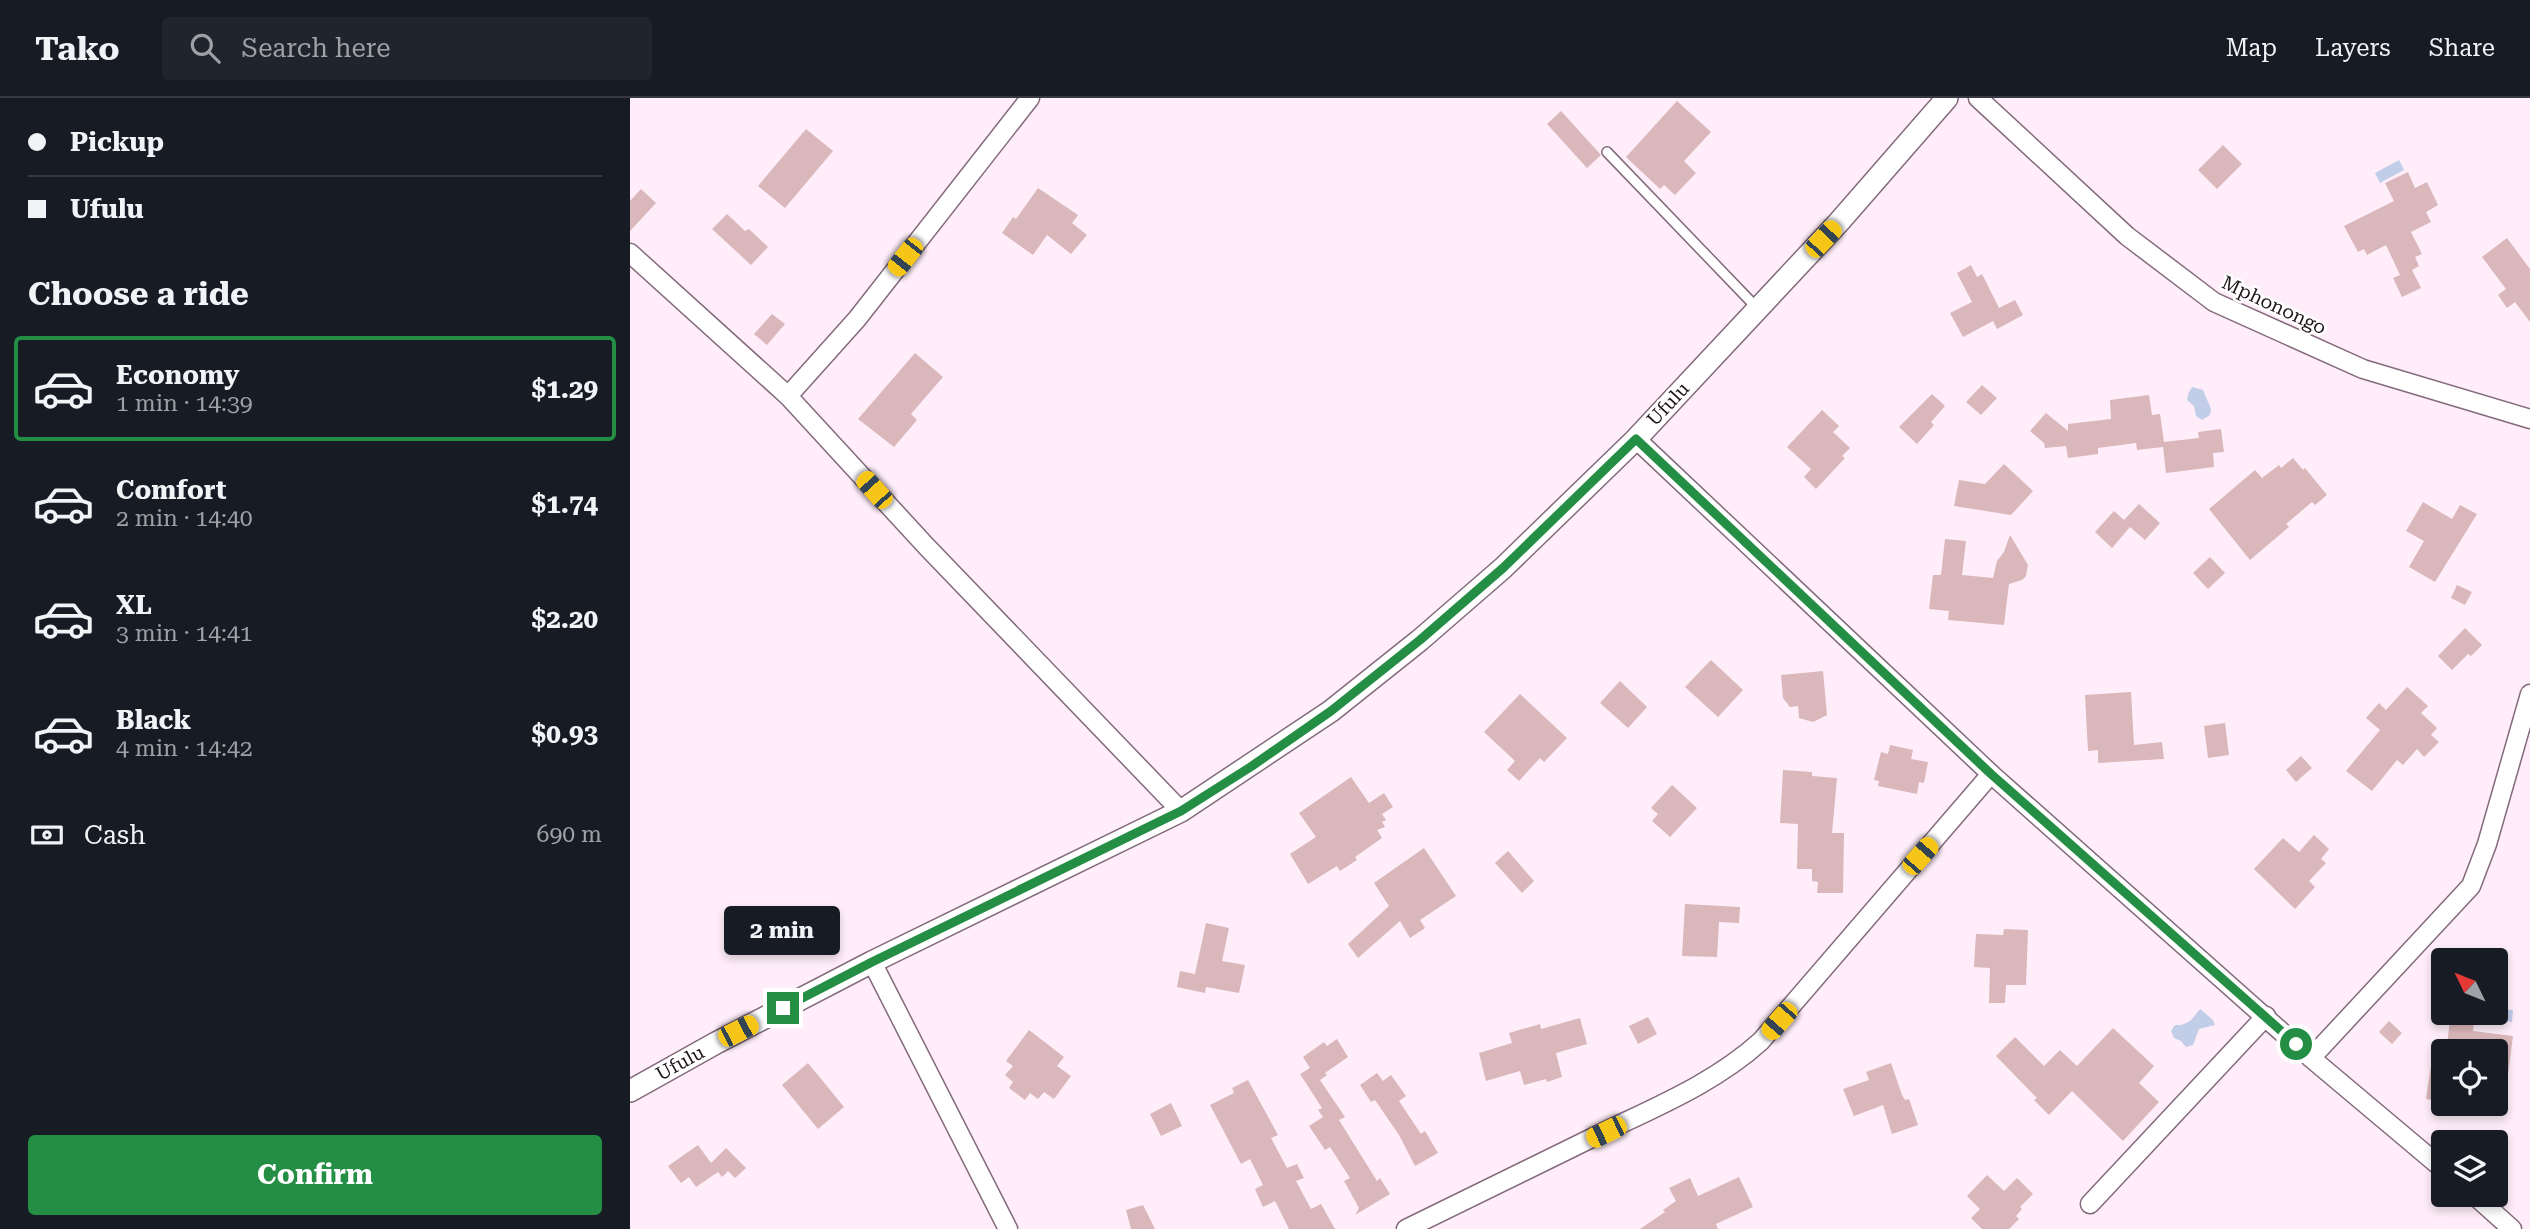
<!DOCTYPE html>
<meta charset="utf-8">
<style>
body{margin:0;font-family:"Roboto Serif",serif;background:#20242c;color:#f1f3f6;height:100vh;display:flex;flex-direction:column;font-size:26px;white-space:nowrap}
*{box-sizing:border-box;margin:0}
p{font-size:23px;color:#9ea1a6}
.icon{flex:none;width:38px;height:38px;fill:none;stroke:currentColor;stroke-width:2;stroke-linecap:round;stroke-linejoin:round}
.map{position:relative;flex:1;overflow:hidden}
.sheet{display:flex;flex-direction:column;background:#171b24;width:630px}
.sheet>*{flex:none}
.guide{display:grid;align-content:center;height:154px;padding:0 28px;background:#171b24}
.needle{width:46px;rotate:313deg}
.buttons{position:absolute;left:1801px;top:850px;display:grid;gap:14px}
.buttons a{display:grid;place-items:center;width:77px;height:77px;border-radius:7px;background:#171b24;box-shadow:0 4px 10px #0003;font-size:35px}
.end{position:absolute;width:32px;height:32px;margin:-16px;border:9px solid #248e45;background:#fff;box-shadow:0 0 0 4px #fff}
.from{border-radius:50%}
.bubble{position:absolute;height:49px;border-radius:7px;background:#171b24;box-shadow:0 4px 10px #0003;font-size:23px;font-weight:700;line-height:49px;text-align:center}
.car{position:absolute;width:21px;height:42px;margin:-21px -10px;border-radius:9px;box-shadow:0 0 5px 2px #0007;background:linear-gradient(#f5c518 24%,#345 0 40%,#f5c518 0 76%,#345 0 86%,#f5c518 0)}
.guide b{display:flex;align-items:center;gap:24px;height:66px;font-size:26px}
.guide b+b{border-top:2px solid #363941}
.guide i{width:18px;height:18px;background:#f1f3f6}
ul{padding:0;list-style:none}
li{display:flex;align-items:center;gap:21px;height:105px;margin:0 14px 10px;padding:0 14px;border:4px solid transparent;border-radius:7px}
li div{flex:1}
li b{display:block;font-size:26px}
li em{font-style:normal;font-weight:700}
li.current{border-color:#248e45}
li>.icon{width:63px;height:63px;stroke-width:1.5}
h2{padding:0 28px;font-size:32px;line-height:84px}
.pay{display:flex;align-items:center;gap:18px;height:77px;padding:0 28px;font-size:26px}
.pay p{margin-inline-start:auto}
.primary-button{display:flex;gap:14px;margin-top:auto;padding:14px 28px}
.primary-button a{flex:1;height:80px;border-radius:7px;background:#248e45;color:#fff;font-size:28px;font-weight:700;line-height:80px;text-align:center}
header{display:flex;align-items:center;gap:42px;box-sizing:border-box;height:98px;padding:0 35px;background:#171b24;border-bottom:2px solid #363941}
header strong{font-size:33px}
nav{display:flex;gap:38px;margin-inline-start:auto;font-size:24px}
.search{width:490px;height:63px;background:#20242c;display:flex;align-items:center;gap:18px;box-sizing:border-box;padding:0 24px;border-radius:7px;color:#9ea1a6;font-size:26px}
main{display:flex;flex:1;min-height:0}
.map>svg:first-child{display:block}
.water{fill:#c2cde8}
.building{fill:#dab7ba}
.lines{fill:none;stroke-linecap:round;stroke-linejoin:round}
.service-casing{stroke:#836a7c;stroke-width:12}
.minor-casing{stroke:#836a7c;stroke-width:21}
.tertiary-casing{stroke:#836a7c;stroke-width:24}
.service{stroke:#fff;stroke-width:9}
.minor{stroke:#fff;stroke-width:18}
.tertiary{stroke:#fff;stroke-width:21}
.route{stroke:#248e45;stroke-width:9}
.labels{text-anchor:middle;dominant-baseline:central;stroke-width:5;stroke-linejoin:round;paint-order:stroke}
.street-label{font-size:19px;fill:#1d131a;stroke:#fff}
</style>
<header>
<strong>Tako</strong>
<div class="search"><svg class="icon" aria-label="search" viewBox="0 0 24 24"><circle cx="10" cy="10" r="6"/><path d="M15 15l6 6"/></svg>Search here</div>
<nav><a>Map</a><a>Layers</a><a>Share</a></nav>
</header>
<main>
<section class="sheet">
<div class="guide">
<b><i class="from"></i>Pickup</b>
<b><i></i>Ufulu</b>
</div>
<h2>Choose a ride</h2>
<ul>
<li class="current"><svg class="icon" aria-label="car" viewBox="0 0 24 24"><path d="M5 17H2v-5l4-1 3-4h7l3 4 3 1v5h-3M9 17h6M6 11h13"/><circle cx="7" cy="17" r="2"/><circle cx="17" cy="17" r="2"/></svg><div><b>Economy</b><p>1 min · 14:39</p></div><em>$1.29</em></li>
<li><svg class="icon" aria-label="car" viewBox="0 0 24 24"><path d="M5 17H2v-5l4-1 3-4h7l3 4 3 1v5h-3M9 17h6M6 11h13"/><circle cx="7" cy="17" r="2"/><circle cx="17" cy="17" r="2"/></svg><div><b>Comfort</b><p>2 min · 14:40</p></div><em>$1.74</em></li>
<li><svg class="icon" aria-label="car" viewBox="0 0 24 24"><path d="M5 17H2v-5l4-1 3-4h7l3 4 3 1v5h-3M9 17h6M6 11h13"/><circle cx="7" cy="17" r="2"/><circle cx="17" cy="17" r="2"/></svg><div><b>XL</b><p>3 min · 14:41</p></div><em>$2.20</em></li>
<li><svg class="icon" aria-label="car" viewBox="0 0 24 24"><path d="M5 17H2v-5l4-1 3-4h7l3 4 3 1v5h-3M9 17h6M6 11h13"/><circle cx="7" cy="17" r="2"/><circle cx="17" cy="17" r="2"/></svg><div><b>Black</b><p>4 min · 14:42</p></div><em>$0.93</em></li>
</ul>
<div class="pay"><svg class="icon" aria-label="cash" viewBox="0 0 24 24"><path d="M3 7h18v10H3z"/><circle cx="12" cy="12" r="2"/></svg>Cash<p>690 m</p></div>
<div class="primary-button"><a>Confirm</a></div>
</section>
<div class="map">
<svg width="1900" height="1131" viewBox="0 0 1900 1131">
<rect width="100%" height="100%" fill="#ffeef9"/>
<g class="water">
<path d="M1769,62L1774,72L1750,85L1745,75Z"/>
<path d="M1562,289L1573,292L1581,311L1580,317L1572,322L1566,318L1564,308L1557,302L1558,296Z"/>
<path d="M1866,910L1883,912L1882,924L1860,921V915H1866Z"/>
<path d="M1570,911L1583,922L1585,927L1569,931L1563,947L1556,949L1551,943L1544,940L1541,933L1545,927C1558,928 1563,920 1570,911Z"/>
</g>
<g class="building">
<path d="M1047,3L1081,34L1054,63L1066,75L1045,97L1034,87L1030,91L996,59Z"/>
<path d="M931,13L971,57L957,70L917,26Z"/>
<path d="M176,31L203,53L155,110L128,88Z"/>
<path d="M1593,47L1612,66L1587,91L1568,72Z"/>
<path d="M1778,74L1785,90L1797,84L1808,107L1796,114L1801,124L1781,134L1792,156L1785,159L1789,168L1782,172L1791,190L1772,199L1763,180L1770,177L1756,147L1737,157L1734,151L1728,154L1714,128L1764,103L1755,85Z"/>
<path d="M408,90L448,117L442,125L457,137L441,156L417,137L403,157L372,135L383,119L386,121Z"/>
<path d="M11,91L26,105L0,133V103Z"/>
<path d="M97,116L115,133L119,131L138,149L121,167L82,131Z"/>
<path d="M1877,140L1900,171V224L1885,204L1877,210L1868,197L1876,191L1852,159Z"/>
<path d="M1341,167L1347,179L1352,176L1369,210L1385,202L1393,217L1367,231L1363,223L1333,239L1320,215L1342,204L1327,175Z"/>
<path d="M142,216L155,226L137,247L124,236Z"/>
<path d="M285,255L313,279L281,316L287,322L264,349L228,321Z"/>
<path d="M1352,287L1367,300L1351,317L1336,304Z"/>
<path d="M1302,296L1315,308L1301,324L1304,327L1287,346L1269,329Z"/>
<path d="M1519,297L1522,317L1530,316L1534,344L1569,340L1568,334L1591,331L1594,354L1583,355L1584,369L1536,375L1533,349L1507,352L1506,345L1468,350V356L1438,360L1436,348L1415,350L1414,345L1400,333L1416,315L1438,333V326L1481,321L1480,302Z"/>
<path d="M1192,312L1209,328L1203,334L1220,350L1212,358L1215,360L1186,391L1174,379L1181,371L1157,349Z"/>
<path d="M1663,360L1673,372L1675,370L1697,397L1685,407L1682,404L1656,426L1659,429L1620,462L1579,411L1625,372L1632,380L1649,367L1651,370Z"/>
<path d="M1374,366L1403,393L1381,417L1324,408L1329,382L1355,386Z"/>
<path d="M1793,404L1822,421L1830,407L1847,416L1805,484L1779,469L1794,443L1776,433Z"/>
<path d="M1509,406L1530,425L1515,442L1500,429L1482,450L1465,434L1484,413L1494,422Z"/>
<path d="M1380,437L1398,467L1396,478L1392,482L1379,486L1374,527L1318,522L1319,513L1299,511L1303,477H1311L1315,441L1336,443L1332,477L1363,480L1367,463L1374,454Z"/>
<path d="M1580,459L1595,475L1578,491L1563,475Z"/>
<path d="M1827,487L1842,494L1835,507L1821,500Z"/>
<path d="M1835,530L1852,547L1841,558L1838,556L1822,572L1808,558Z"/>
<path d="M1081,562L1113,592L1088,619L1055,589Z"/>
<path d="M1193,573L1197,617L1183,624L1169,620L1168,608L1160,609L1153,600L1151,577Z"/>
<path d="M990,583L1017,609L998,630L970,605Z"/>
<path d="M1777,589L1798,608L1791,615L1807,630L1801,637L1809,644L1794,659L1787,651L1773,667L1767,662L1742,693L1716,673L1750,632L1736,620L1749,605L1756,612Z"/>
<path d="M1501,594L1504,647L1532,644L1534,661L1468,665V652L1458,653L1455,597Z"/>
<path d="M890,596L937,640L914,664L910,660L889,683L877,672L885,663L854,634Z"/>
<path d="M1595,625L1599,657L1578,660L1574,628Z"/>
<path d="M1260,647L1283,652L1281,661L1298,664L1294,685L1289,684L1287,696L1248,688L1249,683L1244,682L1251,654L1258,656Z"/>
<path d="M1671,658L1682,670L1666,684L1656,672Z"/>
<path d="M1153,672L1182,674V678L1207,680L1202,735H1214L1213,795H1187L1188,784L1182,783V771H1167L1168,726L1150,725Z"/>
<path d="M721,679L739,705L754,695L763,709L752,716L756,722L752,724L755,729L747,732L752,740L725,759L727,762L710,773L707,768L678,786L660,756L686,739L669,715Z"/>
<path d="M1042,687L1067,710L1040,739L1022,723L1028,716L1021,710Z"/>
<path d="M1684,737L1699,751L1691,761L1696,765L1679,783L1685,789L1665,811L1624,771L1653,740L1669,754Z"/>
<path d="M794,750L826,798L790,822L795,830L780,840L770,823L728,860L718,846L759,808L744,785Z"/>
<path d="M878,753L904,783L892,795L865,765Z"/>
<path d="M1055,806L1110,809L1109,825L1089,824L1087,859L1052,858Z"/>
<path d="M576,825L599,830L592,863L615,867L609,895L576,889L575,895L547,889L550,873L565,876Z"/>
<path d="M1374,831L1398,832L1396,887H1376L1375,905H1359L1360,870L1344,869L1346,836L1373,837Z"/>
<path d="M1821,915H1845L1843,933L1883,938L1875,999L1866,998V954H1816Z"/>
<path d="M1018,919L1027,936L1008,946L999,928Z"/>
<path d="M950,920L957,946L926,955L932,979L917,984L916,981L894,987L890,973L856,983L849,955L882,945L879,935L910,926L911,931Z"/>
<path d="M1759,923L1772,935L1762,946L1749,934Z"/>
<path d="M1483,930L1524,968L1509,985L1529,1004L1493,1043L1442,993L1419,1017L1404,1002L1407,1000L1366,958L1385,939L1414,968L1430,952L1447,968Z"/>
<path d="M399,932L434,959L427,968L441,978L424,1001L414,994L408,1001L400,995L395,1002L379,990L383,984L375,977L383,968L376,963Z"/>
<path d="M707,941L718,959L695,975L697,977L690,982L715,1019L709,1022L747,1083L750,1080L760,1096L725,1117L729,1110L714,1083L720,1080L700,1049L695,1052L679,1028L693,1019L688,1012L692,1010L670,976L680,970L673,959L694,944L697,948Z"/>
<path d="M1804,948L1813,949V1004L1796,1001Z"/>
<path d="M178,965L214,1009L188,1031L152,987Z"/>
<path d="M1261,965L1272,997L1275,1002L1279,1001L1288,1027L1262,1036L1253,1007L1224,1018L1213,991L1239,982L1236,974Z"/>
<path d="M747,975L753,983L761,977L776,998L769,1003L791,1036L795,1033L808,1055L785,1068L769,1037L745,1002L741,1004L730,987Z"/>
<path d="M618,982L648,1037L641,1040L657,1070L667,1066L674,1080L666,1083L681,1111L691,1106L705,1131H659L645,1103L633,1109L625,1091L633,1087L620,1061L611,1066L580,1007L604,995L602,990Z"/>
<path d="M541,1005L552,1028L531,1038L520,1016Z"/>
<path d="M68,1047L81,1065L96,1050L116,1070L105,1080L98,1073L92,1079L88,1074L66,1089L59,1079L51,1085L38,1068Z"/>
<path d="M1357,1077L1374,1093L1387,1080L1403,1096L1390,1109L1392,1111L1386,1118L1389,1121L1379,1131H1352L1341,1120L1350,1111L1337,1098Z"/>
<path d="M1109,1079L1123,1109L1086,1126L1088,1131H1010L1035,1114L1033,1112L1046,1103L1039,1090L1060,1080L1068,1098Z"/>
<path d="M513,1107L525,1131H501L496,1112Z"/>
</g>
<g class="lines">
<g class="service-casing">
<path id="service" d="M977,54L1127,210"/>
</g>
<g class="minor-casing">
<g id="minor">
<path d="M1348,0L1497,138L1584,204L1733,271L1900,321"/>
<path d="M0,155L158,298L296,448L551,713"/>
<path d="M158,298L227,221L400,0"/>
<path d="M1006,341L1361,676L1681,960L1813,1071"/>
<path d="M242,864L378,1131"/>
<path d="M1681,960L1841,788L1857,746L1900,596"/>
<path d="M1844,1097L1882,1131"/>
<path d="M1460,1106L1636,918"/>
<path d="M776,1131C842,1099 908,1067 974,1034C1028,1008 1086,984 1131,943L1361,676"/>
</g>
</g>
<g class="tertiary-casing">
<path id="tertiary" d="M0,993L86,945L242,864L551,713L701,613L790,542L873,470L1006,341L1209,124L1317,0"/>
</g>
<use href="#service" class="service"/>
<use href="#minor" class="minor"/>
<use href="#tertiary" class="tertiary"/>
</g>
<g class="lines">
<path class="route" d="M153,910L242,864L551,713L622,668L701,613L790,542L873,470L1006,341L1361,676L1666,946"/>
</g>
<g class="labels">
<g class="street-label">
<text transform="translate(1644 207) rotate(25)">Mphonongo</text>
<text transform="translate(1038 306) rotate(-47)">Ufulu</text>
<text transform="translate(50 965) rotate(-29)">Ufulu</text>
</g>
</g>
</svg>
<div class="buttons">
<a><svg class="needle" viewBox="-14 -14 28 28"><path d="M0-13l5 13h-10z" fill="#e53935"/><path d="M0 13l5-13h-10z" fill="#9ea1a6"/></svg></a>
<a><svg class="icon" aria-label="locate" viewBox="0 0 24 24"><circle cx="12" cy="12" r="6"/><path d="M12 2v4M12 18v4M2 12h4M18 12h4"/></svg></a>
<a><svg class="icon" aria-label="layers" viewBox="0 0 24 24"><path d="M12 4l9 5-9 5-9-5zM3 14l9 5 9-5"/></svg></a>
</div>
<i class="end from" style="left:1666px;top:946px"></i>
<i class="end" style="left:153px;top:910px"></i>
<div class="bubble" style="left:94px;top:808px;width:116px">2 min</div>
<i class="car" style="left:1193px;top:141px;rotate:43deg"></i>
<i class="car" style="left:275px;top:159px;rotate:218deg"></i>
<i class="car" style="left:244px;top:392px;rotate:318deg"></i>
<i class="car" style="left:1290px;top:758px;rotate:41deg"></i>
<i class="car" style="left:1149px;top:923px;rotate:221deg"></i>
<i class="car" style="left:108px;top:933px;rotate:63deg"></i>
<i class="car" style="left:976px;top:1034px;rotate:244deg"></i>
</div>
</main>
